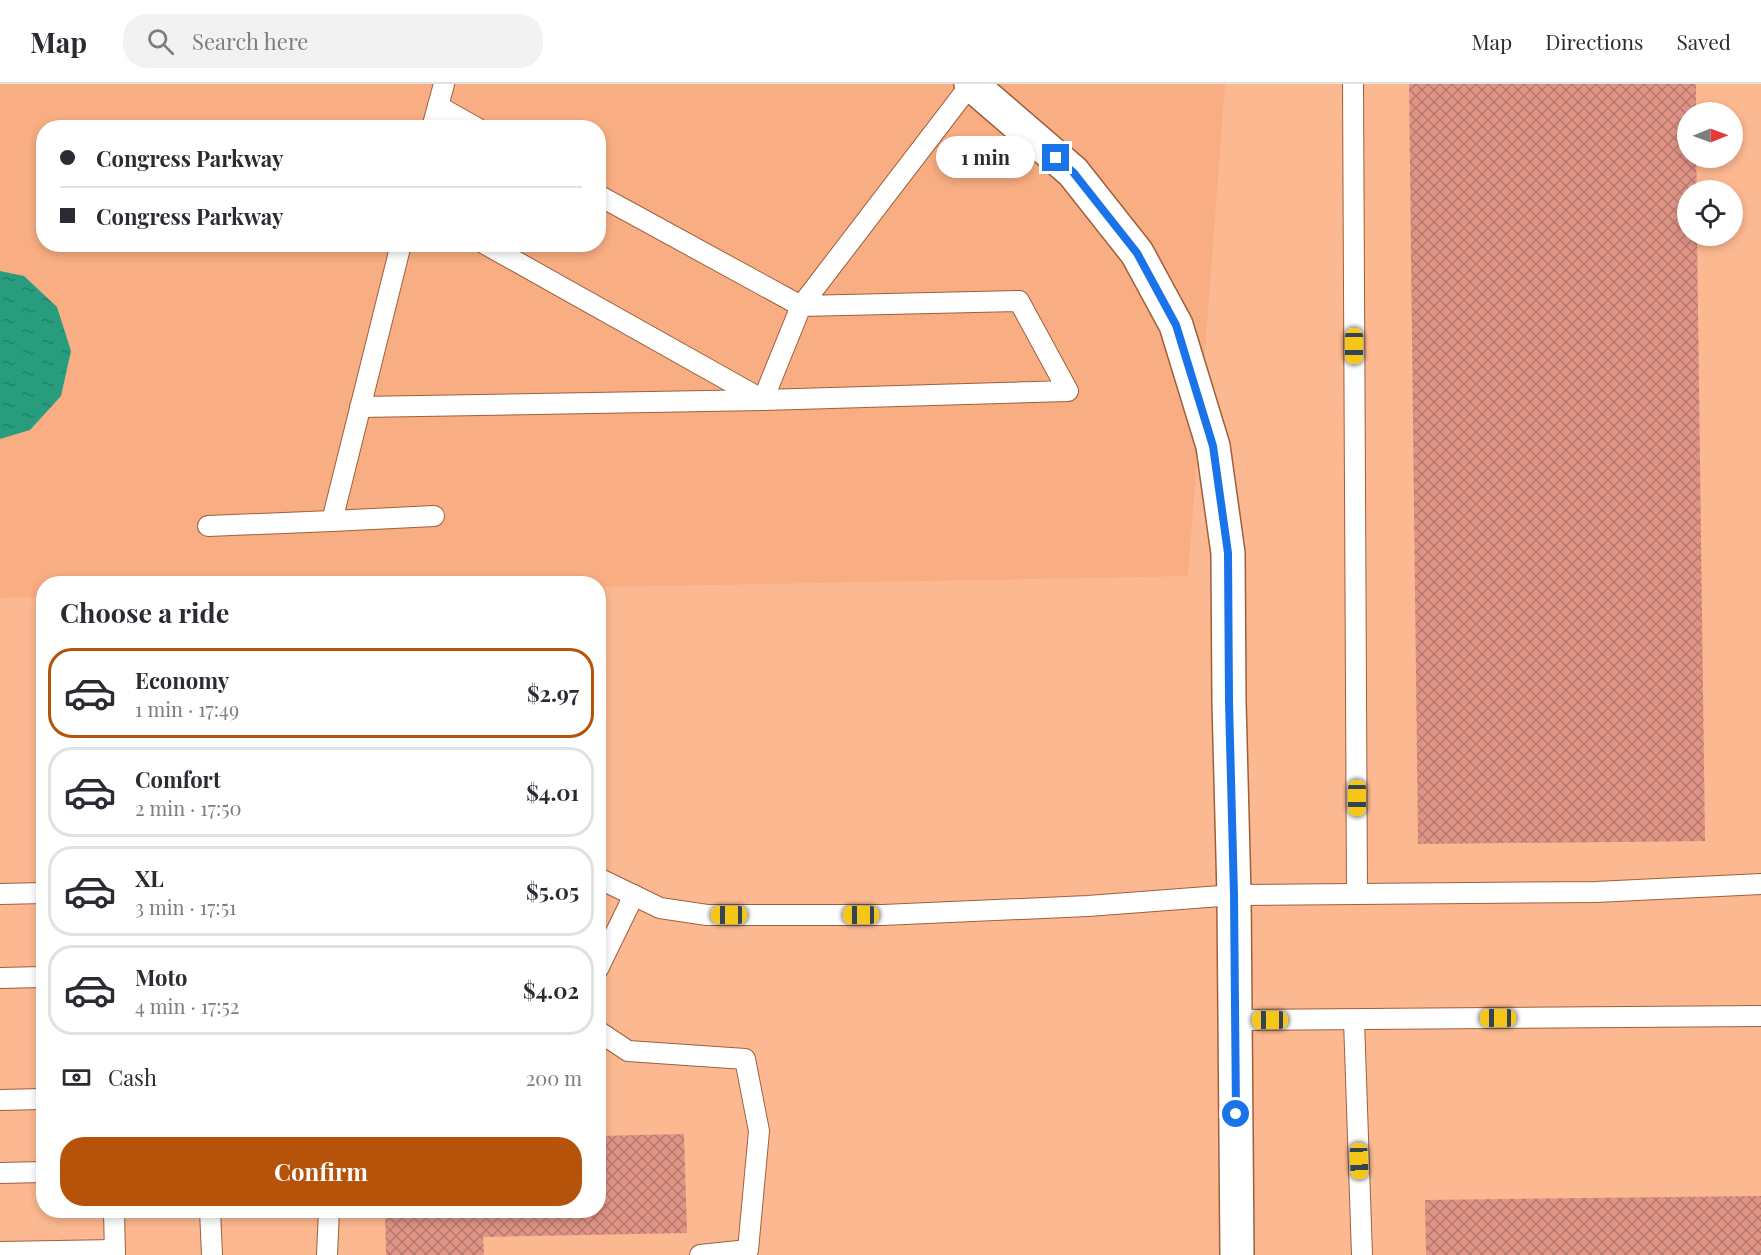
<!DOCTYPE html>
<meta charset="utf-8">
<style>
body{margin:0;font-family:"Playfair Display",serif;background:#f2f2f3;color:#2b2b33;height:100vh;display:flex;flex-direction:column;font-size:22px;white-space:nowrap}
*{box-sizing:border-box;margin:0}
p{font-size:20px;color:#7c7c81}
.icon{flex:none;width:33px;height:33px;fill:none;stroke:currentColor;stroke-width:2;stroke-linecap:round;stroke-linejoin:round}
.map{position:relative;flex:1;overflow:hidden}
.details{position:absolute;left:36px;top:492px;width:570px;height:642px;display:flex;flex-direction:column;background:#fff;border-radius:24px;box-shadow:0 3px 9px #0003}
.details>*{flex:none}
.hud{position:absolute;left:36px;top:36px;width:570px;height:132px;border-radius:24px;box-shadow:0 3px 9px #0003;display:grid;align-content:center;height:132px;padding:0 24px;background:#fff}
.needle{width:39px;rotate:89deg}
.tools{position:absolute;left:1677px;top:18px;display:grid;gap:12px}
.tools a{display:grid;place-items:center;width:66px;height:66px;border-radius:50%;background:#fff;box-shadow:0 3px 9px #0003;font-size:30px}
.end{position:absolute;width:27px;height:27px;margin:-14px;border:8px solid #1a73e8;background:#fff;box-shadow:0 0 0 3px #fff}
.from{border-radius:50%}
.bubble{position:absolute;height:42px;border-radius:21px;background:#fff;box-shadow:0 3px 9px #0003;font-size:20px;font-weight:700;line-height:42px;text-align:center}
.car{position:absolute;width:18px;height:36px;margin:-18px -9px;border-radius:8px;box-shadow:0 0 4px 2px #0007;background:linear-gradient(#f5c518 24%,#345 0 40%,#f5c518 0 76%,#345 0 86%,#f5c518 0)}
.hud b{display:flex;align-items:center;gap:21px;height:57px;font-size:22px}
.hud b+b{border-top:2px solid #e1e1e2}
.hud i{width:15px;height:15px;background:#2b2b33}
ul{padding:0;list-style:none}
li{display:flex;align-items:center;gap:18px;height:90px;margin:0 12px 9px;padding:0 12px;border:3px solid #e1e1e2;border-radius:24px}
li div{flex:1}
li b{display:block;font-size:22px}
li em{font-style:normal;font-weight:700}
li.selected{border-color:#b45309}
li>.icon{width:54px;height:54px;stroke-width:1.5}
h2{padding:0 24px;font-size:27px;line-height:72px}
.pay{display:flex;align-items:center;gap:15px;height:66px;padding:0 24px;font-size:22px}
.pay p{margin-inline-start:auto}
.cta{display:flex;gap:12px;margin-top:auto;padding:12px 24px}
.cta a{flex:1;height:69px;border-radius:24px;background:#b45309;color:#fff;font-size:24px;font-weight:700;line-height:69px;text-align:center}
header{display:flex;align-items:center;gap:36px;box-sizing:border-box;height:84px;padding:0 30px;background:#fff;border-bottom:2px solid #e1e1e2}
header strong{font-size:28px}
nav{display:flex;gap:33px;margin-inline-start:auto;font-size:21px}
.search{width:420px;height:54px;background:#f2f2f3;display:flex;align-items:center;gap:15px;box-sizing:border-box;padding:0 21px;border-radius:24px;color:#7c7c81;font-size:22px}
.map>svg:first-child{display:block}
.built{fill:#f8ad82;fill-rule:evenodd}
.water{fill:url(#water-ripples)}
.building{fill:url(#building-cross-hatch)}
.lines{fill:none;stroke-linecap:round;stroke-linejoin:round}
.lane-casing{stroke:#9e603b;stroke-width:22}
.street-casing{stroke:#9e603b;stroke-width:36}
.lane{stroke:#fff;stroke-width:20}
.street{stroke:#fff;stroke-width:33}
.route{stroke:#1a73e8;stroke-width:8}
</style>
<header>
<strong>Map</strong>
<div class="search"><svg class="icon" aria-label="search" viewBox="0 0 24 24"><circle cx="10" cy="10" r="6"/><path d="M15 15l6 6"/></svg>Search here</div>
<nav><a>Map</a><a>Directions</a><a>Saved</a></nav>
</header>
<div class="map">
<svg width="1761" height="1171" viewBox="0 0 1761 1171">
<defs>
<pattern id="water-ripples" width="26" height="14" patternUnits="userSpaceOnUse" patternTransform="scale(1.5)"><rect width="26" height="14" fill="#279d7e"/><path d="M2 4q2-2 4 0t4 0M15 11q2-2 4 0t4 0" fill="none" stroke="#248167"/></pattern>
<pattern id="building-cross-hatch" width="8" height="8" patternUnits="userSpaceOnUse" patternTransform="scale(1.5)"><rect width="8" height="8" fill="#e09486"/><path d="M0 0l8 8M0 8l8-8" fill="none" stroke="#b8796d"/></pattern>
</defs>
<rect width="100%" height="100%" fill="#fcb890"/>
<path class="built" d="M0,0H1225L1188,492L599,503L598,500H44L43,513L0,514ZM44,44H598V160H44Z"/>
<path class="water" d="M0,187L24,192L57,223L71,267L61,312L30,346L0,355Z"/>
<g class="building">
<path d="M1409,0H1696V28H1688V74H1696L1697,106H1688V152H1697L1705,757L1418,760Z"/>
<path d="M684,1050L687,1149L483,1153L484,1171H386L385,1126H598V1052Z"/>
<path d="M1761,1112V1171H1426L1425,1116Z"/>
</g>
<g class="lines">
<g class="lane-casing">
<g id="lane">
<path d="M1353,0L1357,810"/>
<path d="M438,22L477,44"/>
<path d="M432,44L444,0"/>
<path d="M598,111L801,222L1019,217L1068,307L763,316L801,222L971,0"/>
<path d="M401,160L332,437L434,432"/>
<path d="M485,160L763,316"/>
<path d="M360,323L763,316"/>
<path d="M208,442L332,437"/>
<path d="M598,794L660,824L707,831H883L1088,822L1234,811L1596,808L1761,800"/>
<path d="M0,810L44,809"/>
<path d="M598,885L634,811"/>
<path d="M0,894L44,893"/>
<path d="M1235,936L1761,932"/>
<path d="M1354,936L1362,1171"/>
<path d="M598,947L628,967L745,975L759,1047L748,1166L700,1171"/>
<path d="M0,1016L44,1015"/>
<path d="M0,1089L44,1088"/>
<path d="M114,1126L115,1171"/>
<path d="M210,1126L212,1171"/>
<path d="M0,1168L115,1166"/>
<path d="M327,1171L329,1126"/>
</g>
</g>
<g class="street-casing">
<path id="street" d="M971,0L1073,88L1137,169L1176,241L1213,362L1228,469L1229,618L1234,811L1237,1171"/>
</g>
<use href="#lane" class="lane"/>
<use href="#street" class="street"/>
</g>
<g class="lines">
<path class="route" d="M1056,74L1073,88L1137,169L1176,241L1213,362L1228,469L1229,618L1234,811L1236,1030"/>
</g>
</svg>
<div class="tools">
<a><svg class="needle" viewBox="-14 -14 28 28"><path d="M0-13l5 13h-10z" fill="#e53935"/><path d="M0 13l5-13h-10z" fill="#7c7c81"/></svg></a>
<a><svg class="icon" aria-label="locate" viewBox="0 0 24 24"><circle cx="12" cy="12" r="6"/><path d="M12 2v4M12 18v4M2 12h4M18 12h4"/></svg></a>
</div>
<i class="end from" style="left:1236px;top:1030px"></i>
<i class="end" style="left:1056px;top:74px"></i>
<div class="bubble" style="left:936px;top:52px;width:99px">1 min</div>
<i class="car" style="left:1354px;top:262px;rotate:180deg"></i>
<i class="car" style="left:1357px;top:714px;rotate:180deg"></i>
<i class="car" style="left:729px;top:831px;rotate:270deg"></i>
<i class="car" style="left:861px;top:831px;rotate:270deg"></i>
<i class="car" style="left:1498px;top:934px;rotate:270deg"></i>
<i class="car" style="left:1270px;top:936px;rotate:270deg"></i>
<i class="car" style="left:1359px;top:1077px;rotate:178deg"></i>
<div class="hud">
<b><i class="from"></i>Congress Parkway</b>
<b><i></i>Congress Parkway</b>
</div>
<section class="details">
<h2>Choose a ride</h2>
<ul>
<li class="selected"><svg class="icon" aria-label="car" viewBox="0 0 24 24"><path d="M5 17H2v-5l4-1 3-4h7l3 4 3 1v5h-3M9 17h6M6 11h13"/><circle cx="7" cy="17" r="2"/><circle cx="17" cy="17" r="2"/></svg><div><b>Economy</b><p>1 min · 17:49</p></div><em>$2.97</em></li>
<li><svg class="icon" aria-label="car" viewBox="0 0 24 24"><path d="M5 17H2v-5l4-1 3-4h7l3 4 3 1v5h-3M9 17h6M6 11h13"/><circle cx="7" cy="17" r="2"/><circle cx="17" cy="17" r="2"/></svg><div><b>Comfort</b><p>2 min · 17:50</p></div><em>$4.01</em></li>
<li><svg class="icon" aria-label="car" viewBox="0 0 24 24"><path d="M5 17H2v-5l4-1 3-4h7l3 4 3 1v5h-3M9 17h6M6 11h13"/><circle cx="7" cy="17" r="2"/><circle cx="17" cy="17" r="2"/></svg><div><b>XL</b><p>3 min · 17:51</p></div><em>$5.05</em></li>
<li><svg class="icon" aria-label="car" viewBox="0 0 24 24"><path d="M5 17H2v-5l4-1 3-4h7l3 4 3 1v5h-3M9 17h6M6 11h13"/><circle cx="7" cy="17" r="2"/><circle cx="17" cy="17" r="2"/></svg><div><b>Moto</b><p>4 min · 17:52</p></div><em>$4.02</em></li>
</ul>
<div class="pay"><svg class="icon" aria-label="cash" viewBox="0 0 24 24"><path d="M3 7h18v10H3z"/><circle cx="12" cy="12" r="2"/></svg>Cash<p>200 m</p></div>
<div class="cta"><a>Confirm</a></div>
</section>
</div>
